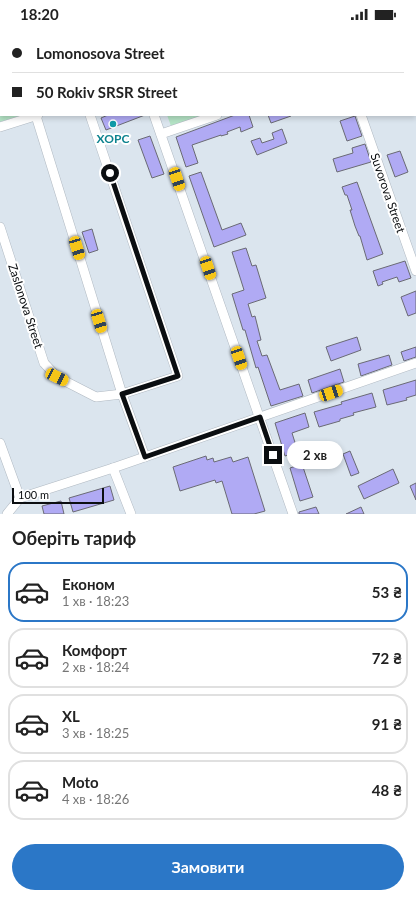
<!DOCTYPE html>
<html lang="uk">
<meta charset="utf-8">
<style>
body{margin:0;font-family:Lato,sans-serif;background:#f2f2f2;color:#222;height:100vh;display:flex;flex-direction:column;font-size:15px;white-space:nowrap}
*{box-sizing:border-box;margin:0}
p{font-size:13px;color:#767676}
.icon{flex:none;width:22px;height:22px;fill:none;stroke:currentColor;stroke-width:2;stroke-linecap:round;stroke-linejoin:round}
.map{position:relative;height:486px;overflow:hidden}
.drawer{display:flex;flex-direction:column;background:#fff;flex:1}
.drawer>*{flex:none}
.hud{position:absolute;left:0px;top:0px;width:416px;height:88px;box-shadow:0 2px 6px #0003;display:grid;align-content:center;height:88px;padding:0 12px;background:#fff}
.scale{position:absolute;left:12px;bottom:10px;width:92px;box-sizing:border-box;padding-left:4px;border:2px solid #0b0e11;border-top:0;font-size:11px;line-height:14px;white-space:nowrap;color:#0b0e11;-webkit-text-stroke:3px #fff;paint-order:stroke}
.end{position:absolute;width:18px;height:18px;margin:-9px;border:5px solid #0b0e11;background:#fff;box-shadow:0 0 0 2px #fff}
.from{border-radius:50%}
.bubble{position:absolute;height:28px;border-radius:14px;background:#fff;box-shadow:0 2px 6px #0003;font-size:13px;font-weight:700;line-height:28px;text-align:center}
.car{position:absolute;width:12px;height:24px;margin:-12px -6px;border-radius:5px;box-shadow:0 0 3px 1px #0007;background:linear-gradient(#f5c518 24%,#345 0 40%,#f5c518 0 76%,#345 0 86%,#f5c518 0)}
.hud b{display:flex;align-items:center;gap:14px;height:38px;font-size:15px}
.hud b+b{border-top:1px solid #e0e0e0}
.hud i{width:10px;height:10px;background:#222}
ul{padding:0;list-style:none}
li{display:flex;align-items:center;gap:12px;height:60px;margin:0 8px 6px;padding:0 4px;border:2px solid #e0e0e0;border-radius:16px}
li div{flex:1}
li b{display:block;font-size:15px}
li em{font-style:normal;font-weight:700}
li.selected{border-color:#2b77c7}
li>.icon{width:36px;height:36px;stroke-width:1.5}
h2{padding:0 12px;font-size:18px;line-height:48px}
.cta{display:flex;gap:8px;margin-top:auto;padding:8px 12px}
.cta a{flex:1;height:46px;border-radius:24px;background:#2b77c7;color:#fff;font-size:16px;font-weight:700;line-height:46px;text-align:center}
.status{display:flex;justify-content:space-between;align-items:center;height:28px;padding:0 20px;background:#fff;direction:ltr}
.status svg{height:11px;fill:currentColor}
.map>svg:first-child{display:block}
.green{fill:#b4e3c5}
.building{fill:#b0aaf4;stroke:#6a6a74}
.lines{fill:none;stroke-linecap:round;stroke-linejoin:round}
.minor-casing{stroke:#b0b9c2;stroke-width:10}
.minor{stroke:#fff;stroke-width:9}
.route{stroke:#0b0e11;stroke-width:5}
.culture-dot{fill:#0f9aa8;stroke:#fff;stroke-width:1.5}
.labels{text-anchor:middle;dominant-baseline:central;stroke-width:4;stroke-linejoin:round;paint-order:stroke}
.culture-label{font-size:12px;font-weight:bold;fill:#0d838f;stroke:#fff}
.street-label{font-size:12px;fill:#0b0e11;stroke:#fff}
</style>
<div class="status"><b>18:20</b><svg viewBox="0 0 49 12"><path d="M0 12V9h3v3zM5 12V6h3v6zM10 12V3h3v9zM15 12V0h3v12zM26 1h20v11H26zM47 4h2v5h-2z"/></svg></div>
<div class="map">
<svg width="416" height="486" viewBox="0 0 416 486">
<rect width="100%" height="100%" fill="#dbe5ee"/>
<g class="green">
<path d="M1,5V87H22L0,94Z"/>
<path d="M167,87H203L171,98Z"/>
</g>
<g class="building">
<path d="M108,87H145L106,102L101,90Z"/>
<path d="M235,87H249L253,99L241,104L240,99L227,104L228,106L221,108V107L192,117L198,135L186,139L176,109Z"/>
<path d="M268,87H290L291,88L271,95Z"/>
<path d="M355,88L362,108L347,113L340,93Z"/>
<path d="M282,101L287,115L257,127L251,113L260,110L262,115L274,111L272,105Z"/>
<path d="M150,108L164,146L152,150L138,112Z"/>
<path d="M365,116L371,134L337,144L333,131L353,125L352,120Z"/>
<path d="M400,123L408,144L395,149L387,127Z"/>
<path d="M201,144L222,202L241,195L246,207L214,219L189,148Z"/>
<path d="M357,154L383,226L367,232L360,208H359L355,198L350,182H352L347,167H345L342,159Z"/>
<path d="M92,201L98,222L89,225L82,204Z"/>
<path d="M246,220L252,238L256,237L266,270L248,276L252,289L255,288L261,312L257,313L262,328L267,327L280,362L299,356L303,368L271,378L258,339L256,340L245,302H243L232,266L244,262L232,224Z"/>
<path d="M405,233L411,250L399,254L397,249L382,254L383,256L378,258L373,243Z"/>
<path d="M416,263V285L408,288L401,269Z"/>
<path d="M357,309L361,322L331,333L326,319Z"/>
<path d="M416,319V329L404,333L401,324Z"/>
<path d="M389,327L392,337L361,348L358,336Z"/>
<path d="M340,341L344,354L312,365L308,352Z"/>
<path d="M416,352V367L406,370L407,372L387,377L383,362Z"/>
<path d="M372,365L376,379L353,385L354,387L340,391V393L319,399L314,384L342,376L341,374Z"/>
<path d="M305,385L309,399L292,405L298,424L285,428L275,395Z"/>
<path d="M350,423L359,445L351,448L343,426Z"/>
<path d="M206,428L207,432L213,430L214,434L231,429L233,434L248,429L265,483L254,486H232L222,453L216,455L215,452L180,463L173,439Z"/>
<path d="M302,436L313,469L300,473L290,440Z"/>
<path d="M393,441L399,455L364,471L358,458Z"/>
<path d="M416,455V472L410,458Z"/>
<path d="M110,458L114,472L73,484L69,470Z"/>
<path d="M61,473L64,486H44L42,478Z"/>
<path d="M316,479L319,486H299V484Z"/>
<path d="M361,479L364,486H346Z"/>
</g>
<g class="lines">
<g class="minor-casing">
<g id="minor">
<path d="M60,0V1"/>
<path d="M122,0V1"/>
<path d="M330,0L331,1"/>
<path d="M154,87L293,486"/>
<path d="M361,87L416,243"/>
<path d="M36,88L122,366L145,429"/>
<path d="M0,99L38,87"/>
<path d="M161,106L217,87"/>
<path d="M0,199L44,335L57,349L96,369L122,366L178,348L90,87"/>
<path d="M0,415L20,470"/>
<path d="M113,440L131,486"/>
<path d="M7,486L20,470L113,440L416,335"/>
</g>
</g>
<use href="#minor" class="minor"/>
</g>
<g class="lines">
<path class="route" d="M110,145L178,348L122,366L145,429L260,389L273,427"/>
</g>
<circle class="culture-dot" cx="113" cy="96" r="4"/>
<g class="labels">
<g class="culture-label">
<text x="113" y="110">ХОРС</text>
</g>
<g class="street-label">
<text transform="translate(388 165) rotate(71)">Suvorova Street</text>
<text transform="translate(26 278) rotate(72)">Zaslonova Street</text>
</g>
</g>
</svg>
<div class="scale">100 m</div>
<i class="end from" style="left:110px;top:145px"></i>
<i class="end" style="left:273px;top:427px"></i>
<div class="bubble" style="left:287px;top:413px;width:56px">2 хв</div>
<i class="car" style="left:177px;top:151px;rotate:161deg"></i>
<i class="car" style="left:77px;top:220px;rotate:163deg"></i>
<i class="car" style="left:208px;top:240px;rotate:161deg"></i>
<i class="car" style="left:99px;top:293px;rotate:163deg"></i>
<i class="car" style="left:239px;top:330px;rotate:161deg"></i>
<i class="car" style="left:57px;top:349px;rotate:116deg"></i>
<i class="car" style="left:331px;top:365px;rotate:71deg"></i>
<div class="hud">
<b><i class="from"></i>Lomonosova Street</b>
<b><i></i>50 Rokiv SRSR Street</b>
</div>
</div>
<section class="drawer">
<h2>Оберіть тариф</h2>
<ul>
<li class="selected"><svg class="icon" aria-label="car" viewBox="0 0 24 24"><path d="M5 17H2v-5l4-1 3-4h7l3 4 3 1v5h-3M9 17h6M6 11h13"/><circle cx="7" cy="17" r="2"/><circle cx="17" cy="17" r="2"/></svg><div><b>Економ</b><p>1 хв · 18:23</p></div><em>53 ₴</em></li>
<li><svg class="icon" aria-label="car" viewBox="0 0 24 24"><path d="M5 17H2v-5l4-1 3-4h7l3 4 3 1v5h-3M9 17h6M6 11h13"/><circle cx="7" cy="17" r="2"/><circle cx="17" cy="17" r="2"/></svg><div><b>Комфорт</b><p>2 хв · 18:24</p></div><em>72 ₴</em></li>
<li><svg class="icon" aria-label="car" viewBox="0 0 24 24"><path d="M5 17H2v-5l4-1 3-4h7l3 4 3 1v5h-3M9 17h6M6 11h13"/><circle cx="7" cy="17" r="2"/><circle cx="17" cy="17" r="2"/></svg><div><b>XL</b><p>3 хв · 18:25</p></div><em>91 ₴</em></li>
<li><svg class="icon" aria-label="car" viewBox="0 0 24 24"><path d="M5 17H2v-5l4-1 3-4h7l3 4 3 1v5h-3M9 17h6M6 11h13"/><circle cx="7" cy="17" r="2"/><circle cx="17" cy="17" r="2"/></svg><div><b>Moto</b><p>4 хв · 18:26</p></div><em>48 ₴</em></li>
</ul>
<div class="cta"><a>Замовити</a></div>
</section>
